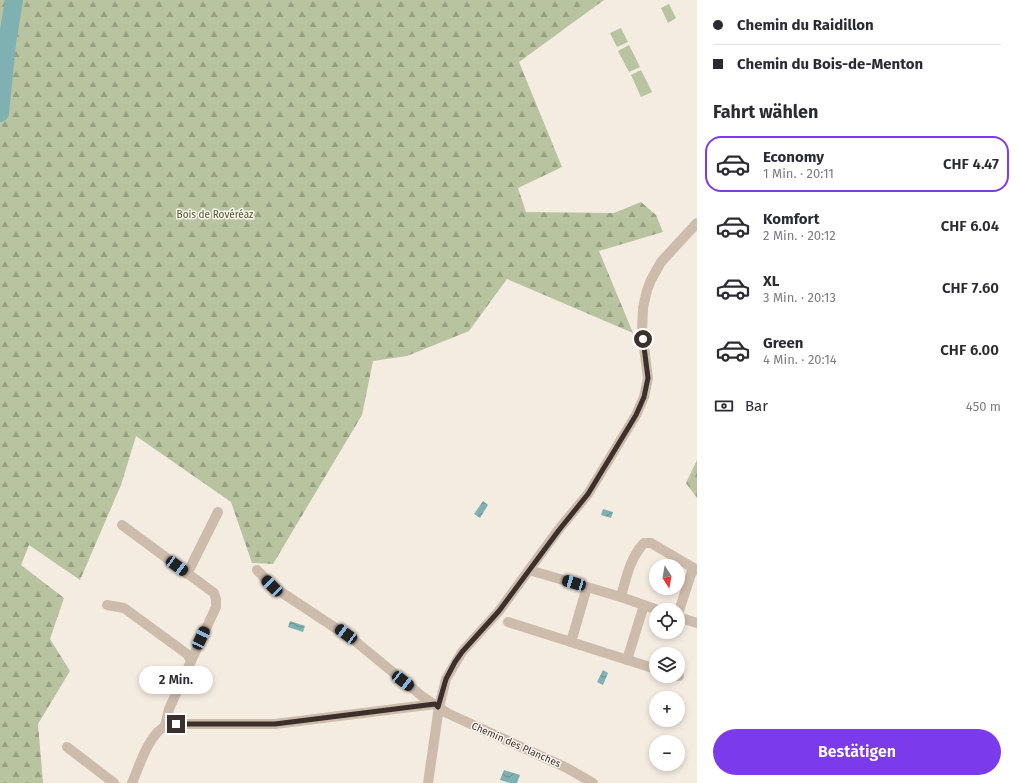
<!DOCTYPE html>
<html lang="de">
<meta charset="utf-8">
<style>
body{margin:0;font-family:"Fira Sans",sans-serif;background:#f7f7f7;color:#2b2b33;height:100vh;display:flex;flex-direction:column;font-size:15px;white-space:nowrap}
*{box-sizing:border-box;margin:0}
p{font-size:13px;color:#7c7c81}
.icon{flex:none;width:22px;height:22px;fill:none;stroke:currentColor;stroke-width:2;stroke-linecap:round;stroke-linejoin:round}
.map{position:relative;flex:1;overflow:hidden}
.sheet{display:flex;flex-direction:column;background:#fff;width:320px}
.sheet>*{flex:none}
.top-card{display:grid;align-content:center;height:88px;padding:0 16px;background:#fff}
.needle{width:26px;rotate:169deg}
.buttons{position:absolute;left:649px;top:559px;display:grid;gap:8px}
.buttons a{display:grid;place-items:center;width:36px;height:36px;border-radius:50%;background:#fff;box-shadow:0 2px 6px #0003;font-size:20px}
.end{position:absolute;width:18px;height:18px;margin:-9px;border:5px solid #3b302b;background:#fff;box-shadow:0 0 0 2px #fff}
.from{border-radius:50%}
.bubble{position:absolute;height:28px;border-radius:14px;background:#fff;box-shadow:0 2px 6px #0003;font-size:13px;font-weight:600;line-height:28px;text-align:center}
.car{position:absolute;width:12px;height:24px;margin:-12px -6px;border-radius:5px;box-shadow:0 0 3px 1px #0007;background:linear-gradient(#222 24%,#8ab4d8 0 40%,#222 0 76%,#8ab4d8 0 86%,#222 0)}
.top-card b{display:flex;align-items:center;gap:14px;height:38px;font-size:15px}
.top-card b+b{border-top:1px solid #e1e1e2}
.top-card i{width:10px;height:10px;background:#2b2b33}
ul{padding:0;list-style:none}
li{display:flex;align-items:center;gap:12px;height:56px;margin:0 8px 6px;padding:0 8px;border:2px solid transparent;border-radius:16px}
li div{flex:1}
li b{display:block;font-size:15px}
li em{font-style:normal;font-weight:600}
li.on{border-color:#7c3aed}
li>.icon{width:36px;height:36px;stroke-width:1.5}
h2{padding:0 16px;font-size:18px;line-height:48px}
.pay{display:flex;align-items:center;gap:10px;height:44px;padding:0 16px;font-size:15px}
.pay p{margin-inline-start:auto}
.primary-button{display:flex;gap:8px;margin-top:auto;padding:8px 16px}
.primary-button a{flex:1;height:46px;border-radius:24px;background:#7c3aed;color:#fff;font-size:16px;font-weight:600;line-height:46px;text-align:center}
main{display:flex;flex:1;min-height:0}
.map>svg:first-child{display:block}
.grass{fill:#b8c4a0}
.forest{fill:url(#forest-firs)}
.water{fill:url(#water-waves)}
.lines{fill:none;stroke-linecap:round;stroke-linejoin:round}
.river{stroke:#7fb0b2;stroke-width:18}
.minor{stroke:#cdbbac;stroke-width:10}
.route{stroke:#3b302b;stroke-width:5}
.labels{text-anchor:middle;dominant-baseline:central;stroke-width:3;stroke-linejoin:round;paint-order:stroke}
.park-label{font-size:10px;fill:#4a5a2e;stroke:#fbf5ee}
.street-label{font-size:10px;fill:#3b302b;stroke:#fbf5ee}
</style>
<main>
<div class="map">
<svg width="697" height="783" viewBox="0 0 697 783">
<defs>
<pattern id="forest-firs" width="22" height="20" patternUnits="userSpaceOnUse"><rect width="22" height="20" fill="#b8c4a0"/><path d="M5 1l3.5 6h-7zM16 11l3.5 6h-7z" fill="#97a083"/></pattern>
<pattern id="water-waves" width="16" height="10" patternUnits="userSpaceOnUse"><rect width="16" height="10" fill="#7fb0b2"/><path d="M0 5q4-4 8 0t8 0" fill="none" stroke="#699091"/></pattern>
</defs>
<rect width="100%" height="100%" fill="#f4ebe1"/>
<g class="grass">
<path d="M669,4L676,18L668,23L661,8Z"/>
<path d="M621,28L628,42L617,47L610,33Z"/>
<path d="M629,45L640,67L629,72L618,51Z"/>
<path d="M641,70L652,92L641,97L631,75Z"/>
</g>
<g class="forest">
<path d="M0,0H604L519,62L562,167L518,188L526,212L614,213L641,202L656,215L663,232L599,251L633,333L507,279L469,331L407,356L373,361L362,415L273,564L252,563L231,502L136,436L121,485L80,580L29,545L21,565L64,598L50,639L70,671L38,724L43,783H0Z"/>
<path d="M697,460V498L686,483Z"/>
</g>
<g class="water">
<path d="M483,501L488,505L480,518L474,514Z"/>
<path d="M603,509L613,512L611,518L601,515Z"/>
<path d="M290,621L305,626L303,632L288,627Z"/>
<path d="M603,670L608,673L603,685L597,682Z"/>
<path d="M504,770L520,775L517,783H510L500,780Z"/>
</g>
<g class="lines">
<path class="river" d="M0,113L7,43L14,0"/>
<g class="minor">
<path d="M122,525L214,593L216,599V607L169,709L165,726"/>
<path d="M257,570L272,586L355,641L423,697L447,713L567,768L593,783"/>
<path d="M529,570L621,597L658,610"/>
<path d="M187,574L218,512"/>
<path d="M621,597C626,578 630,558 644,543H651L697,570"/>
<path d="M107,605L124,608L187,654L191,660"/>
<path d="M678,614L693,568"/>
<path d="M678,617L697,623"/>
<path d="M508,622L656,669"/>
<path d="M571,642L587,587"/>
<path d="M627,660L644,605"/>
<path d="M678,676H679"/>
<path d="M67,747L114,783"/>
<path d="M132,783C139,767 149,733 166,726C169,725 173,724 176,724H275L435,704"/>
<path d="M428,783L439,707L446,679L462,652L499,611L559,529L588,494L636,415L644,397L648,378L642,332L643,308L647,290L651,280L661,262L697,223"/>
</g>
</g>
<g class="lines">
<path class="route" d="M176,724H275L435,704L438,707L446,679L455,662L462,652L499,611L559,530L588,494L636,415L644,397L648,378L643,339"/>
</g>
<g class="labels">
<g class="park-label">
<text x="215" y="215">Bois de Rovéréaz</text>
</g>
<g class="street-label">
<text transform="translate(516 745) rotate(24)">Chemin des Planches</text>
</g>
</g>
</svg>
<div class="buttons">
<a><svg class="needle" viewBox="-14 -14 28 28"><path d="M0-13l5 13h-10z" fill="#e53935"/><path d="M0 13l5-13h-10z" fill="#7c7c81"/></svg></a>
<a><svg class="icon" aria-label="locate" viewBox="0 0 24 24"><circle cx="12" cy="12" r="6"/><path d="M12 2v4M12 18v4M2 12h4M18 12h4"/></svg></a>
<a><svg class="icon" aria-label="layers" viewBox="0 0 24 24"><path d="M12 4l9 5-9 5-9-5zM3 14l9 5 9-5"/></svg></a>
<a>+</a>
<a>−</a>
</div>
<i class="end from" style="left:643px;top:339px"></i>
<i class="end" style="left:176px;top:724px"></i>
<div class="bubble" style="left:139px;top:666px;width:74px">2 Min.</div>
<i class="car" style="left:177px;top:566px;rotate:126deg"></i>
<i class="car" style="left:574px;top:583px;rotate:286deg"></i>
<i class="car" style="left:272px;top:586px;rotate:315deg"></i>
<i class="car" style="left:346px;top:634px;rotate:306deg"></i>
<i class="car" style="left:201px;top:638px;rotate:25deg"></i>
<i class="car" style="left:403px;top:681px;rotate:128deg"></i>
</div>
<section class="sheet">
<div class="top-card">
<b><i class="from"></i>Chemin du Raidillon</b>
<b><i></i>Chemin du Bois-de-Menton</b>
</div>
<h2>Fahrt wählen</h2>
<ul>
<li class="on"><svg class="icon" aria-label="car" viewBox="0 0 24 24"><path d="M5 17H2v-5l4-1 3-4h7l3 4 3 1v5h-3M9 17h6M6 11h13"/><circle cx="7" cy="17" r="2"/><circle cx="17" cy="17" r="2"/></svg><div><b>Economy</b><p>1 Min. · 20:11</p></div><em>CHF 4.47</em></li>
<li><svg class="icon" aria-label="car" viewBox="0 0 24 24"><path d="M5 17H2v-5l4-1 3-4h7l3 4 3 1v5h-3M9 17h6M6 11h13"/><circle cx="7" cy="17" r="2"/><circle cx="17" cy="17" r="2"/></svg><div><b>Komfort</b><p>2 Min. · 20:12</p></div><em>CHF 6.04</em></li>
<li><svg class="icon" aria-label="car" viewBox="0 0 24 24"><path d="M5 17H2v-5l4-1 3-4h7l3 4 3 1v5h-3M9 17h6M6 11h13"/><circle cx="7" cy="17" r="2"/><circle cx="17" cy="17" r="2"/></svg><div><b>XL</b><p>3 Min. · 20:13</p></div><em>CHF 7.60</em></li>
<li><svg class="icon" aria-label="car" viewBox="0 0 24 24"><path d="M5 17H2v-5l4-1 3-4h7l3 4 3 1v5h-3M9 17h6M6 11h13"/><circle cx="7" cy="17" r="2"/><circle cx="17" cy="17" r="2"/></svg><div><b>Green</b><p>4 Min. · 20:14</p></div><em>CHF 6.00</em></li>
</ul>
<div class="pay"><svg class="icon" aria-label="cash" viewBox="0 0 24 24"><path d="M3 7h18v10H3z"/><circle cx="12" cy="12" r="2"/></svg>Bar<p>450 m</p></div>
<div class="primary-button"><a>Bestätigen</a></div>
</section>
</main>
